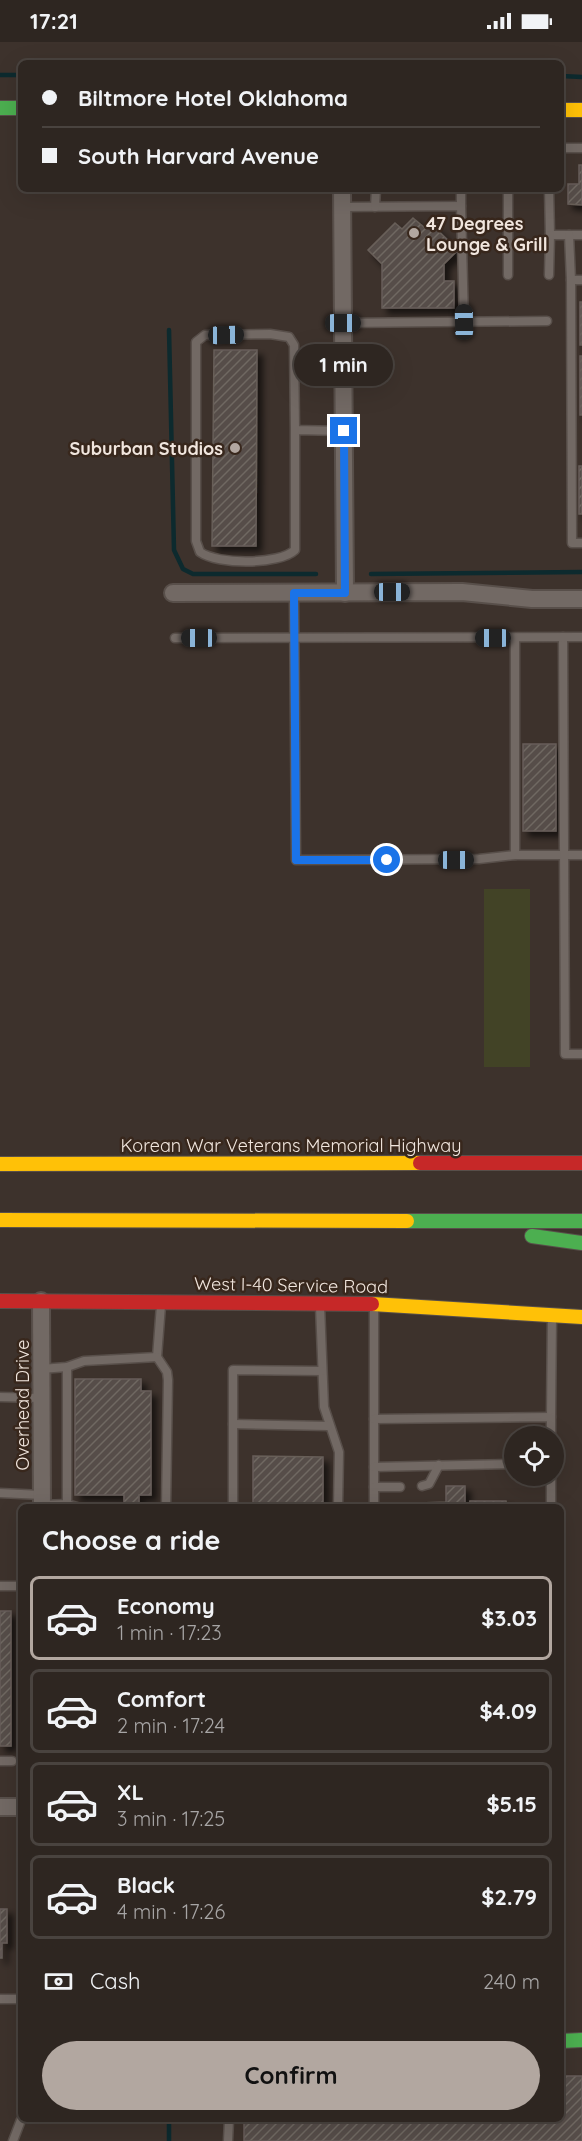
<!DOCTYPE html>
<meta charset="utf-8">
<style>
body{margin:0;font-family:Quicksand,sans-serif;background:#362e2a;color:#f1f3f6;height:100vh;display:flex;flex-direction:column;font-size:22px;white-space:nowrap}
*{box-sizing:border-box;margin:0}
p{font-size:20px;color:#a7a5a5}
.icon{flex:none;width:33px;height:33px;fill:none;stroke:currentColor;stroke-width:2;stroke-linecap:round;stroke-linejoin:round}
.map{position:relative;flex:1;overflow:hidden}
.drawer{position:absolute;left:18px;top:1462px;width:546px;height:618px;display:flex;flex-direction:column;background:#2e2621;border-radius:9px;box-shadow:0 6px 24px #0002,0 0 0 2px #49433f}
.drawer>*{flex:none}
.hud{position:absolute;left:18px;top:18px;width:546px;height:132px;border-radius:9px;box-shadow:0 6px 24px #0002,0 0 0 2px #49433f;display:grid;align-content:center;height:132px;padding:0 24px;background:#2e2621}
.buttons{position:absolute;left:504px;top:1384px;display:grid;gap:12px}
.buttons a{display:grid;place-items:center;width:60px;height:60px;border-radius:50%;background:#2e2621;box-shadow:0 6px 24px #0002,0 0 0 2px #49433f;font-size:30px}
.end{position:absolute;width:27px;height:27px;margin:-14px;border:8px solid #1a73e8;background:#fff;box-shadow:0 0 0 3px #fff}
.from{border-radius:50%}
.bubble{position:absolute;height:42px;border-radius:21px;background:#2e2621;box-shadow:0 6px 24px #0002,0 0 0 2px #49433f;font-size:20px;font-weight:800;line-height:42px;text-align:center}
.car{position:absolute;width:18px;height:36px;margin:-18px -9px;border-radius:8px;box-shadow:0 0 4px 2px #0007;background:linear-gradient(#222 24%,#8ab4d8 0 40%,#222 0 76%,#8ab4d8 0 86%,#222 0)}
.hud b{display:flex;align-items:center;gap:21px;height:57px;font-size:22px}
.hud b+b{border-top:2px solid #49433f}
.hud i{width:15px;height:15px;background:#f1f3f6}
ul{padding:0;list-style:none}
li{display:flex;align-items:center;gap:18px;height:84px;margin:0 12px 9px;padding:0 12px;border:3px solid #49433f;border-radius:9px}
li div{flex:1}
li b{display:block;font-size:22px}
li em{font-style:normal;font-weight:800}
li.active{border-color:#b2a7a0}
li>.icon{width:54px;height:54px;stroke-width:1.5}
h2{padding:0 24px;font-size:27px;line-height:72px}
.pay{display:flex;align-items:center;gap:15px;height:66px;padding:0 24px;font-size:22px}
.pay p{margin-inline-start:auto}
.primary-button{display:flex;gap:12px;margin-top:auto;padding:12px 24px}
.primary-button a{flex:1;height:69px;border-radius:36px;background:#b2a7a0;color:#111;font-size:24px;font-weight:800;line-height:69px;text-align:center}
.status{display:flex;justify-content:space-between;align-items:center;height:42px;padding:0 30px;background:#2e2621;direction:ltr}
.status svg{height:16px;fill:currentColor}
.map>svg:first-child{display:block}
.grass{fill:#424326}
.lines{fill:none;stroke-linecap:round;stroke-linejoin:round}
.stream{stroke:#0d2a2e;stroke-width:4.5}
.building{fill:url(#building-hatch);stroke:#675e59;stroke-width:1.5;filter:url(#shadow)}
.lane-casing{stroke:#584f4a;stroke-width:11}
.street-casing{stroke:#584f4a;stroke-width:20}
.fast-casing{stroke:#584f4a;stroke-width:16}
.slow-casing{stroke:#584f4a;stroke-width:16}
.jam-casing{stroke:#584f4a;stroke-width:16}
.lane{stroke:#726964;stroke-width:8}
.street{stroke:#726964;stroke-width:16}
.fast{stroke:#4caf50;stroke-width:14}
.slow{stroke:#ffc107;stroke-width:14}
.jam{stroke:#c62828;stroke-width:14}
.route{stroke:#1a73e8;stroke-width:8}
.poi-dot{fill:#b2a7a0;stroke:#38271c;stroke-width:2}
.labels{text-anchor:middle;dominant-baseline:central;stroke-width:5;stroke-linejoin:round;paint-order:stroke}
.poi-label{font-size:18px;font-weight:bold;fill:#f1e6de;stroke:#38271c;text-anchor:start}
.street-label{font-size:18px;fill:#f1e6de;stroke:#38271c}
</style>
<div class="status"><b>17:21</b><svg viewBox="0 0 49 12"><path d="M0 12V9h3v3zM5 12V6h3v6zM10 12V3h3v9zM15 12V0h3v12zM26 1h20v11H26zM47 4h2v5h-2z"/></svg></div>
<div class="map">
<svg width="582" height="2099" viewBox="0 0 582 2099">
<defs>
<pattern id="building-hatch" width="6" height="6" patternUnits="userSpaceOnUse" patternTransform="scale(1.5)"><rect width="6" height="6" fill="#564d48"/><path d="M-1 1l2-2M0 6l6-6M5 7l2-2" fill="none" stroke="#6f6762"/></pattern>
<filter id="shadow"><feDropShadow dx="5.5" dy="5.5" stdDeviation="3" flood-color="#0009"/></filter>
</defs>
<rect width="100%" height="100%" fill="#3d322c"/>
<rect class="grass" x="484" y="847" width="46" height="178"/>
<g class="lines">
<g class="stream">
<path d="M0,33H21"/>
<path d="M561,34L582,35"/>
<path d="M169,288L174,508L183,527L193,532H316"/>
<path d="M371,532L582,530"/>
<path d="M169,2099V2078"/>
</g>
</g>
<g class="building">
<path d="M579,123H582V163L568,162V142H579Z"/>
<path d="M413,176L425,186L430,181L458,208L444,222V239H454V266H382V222L368,208L395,181L402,187Z"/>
<rect x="580" y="260" width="2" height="43"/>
<path d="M214,308H257L256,504H212Z"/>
<rect x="580" y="314" width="2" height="59"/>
<rect x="579" y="424" width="3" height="48"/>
<rect x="523" y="702" width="33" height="87"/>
<path d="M75,1337H141V1349H151V1453H139V1466H124V1453H75Z"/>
<path d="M253,1414L323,1415V1466H253Z"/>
<path d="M446,1444H465V1466H420V1461L446,1460Z"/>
<path d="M470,1459H506L507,1464L518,1466H468Z"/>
<rect x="0" y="1569" width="11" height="135"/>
<path d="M0,1867H7V1901H2V1916H0Z"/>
<path d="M561,2034H582V2099H244V2078H561Z"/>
</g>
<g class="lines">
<g class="lane-casing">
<g id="lane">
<path d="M561,106H582"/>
<path d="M508,147V233"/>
<path d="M549,147L550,193H582"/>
<path d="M461,164V147"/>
<path d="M342,165L461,164L464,280"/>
<path d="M375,165L376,147"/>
<path d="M569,193L571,238"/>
<path d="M549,233L550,193"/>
<path d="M582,238H571L572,501H582"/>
<path d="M343,281L547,279"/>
<path d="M295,388V508C279,523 218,523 200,510L196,499V300L205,293L270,292L289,295L294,303L295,388L343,389"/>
<path d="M294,551L296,818L479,817L515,813H582"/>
<path d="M563,595L565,1012H582"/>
<path d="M175,596L582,595"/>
<path d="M515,596V813"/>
<path d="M161,1263L157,1315L167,1330L168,1338L166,1466"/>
<path d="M320,1264L324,1365L339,1410L338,1466"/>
<path d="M374,1265V1466"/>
<path d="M41,1327L67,1325L84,1319L157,1315"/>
<path d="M0,1355L41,1356"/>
<path d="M551,1375L552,1274"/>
<path d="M374,1377L551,1375V1395"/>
<path d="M233,1382L328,1384"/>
<path d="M374,1425L514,1422"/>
<path d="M551,1434V1466"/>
<path d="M422,1444L429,1442L439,1423"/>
<path d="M374,1445H400"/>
<path d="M0,1451L42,1453"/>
<path d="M42,1463L67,1462V1325"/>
<path d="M67,1465V1462L80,1466"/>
<path d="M233,1466V1328L322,1329"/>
<path d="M0,1544H21"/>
<path d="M0,1719H12"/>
<path d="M0,1957H21"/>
<path d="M13,2099L21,2078"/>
<path d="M228,2099L229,2078"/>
</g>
</g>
<g class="street-casing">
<g id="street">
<path d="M342,147L345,551"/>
<path d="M173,551L462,550L532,557H582"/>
<path d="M41,1259L42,1466"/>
<path d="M0,1765H21"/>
</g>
</g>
<g class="fast-casing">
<g id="fast">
<path d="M0,66H21"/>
<path d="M407,1179H582"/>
<path d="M532,1194L582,1201"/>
<path d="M561,1999L582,1998"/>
</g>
</g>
<g class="slow-casing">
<g id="slow">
<path d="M561,68H582"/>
<path d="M0,1122L420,1121"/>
<path d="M0,1178L407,1179"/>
<path d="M372,1262L582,1275"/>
</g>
</g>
<g class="jam-casing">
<g id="jam">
<path d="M420,1121H582"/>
<path d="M0,1259L372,1262"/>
</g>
</g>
<use href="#lane" class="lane"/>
<use href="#street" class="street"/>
<use href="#fast" class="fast"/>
<use href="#slow" class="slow"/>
<use href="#jam" class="jam"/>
</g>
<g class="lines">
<path class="route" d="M344,389L345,551H294L296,818H387"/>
</g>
<g class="poi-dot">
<circle cx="414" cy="191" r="6"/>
<circle cx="235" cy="406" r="6"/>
</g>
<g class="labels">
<g class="poi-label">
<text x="426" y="181">47 Degrees<tspan x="426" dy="21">Lounge &amp; Grill</tspan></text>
<text x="223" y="406" text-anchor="end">Suburban Studios</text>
</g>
<g class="street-label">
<text x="291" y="1103">Korean War Veterans Memorial Highway</text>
<text transform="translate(291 1243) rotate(1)">West I-40 Service Road</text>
<text transform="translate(22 1363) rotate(-90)">Overhead Drive</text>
</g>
</g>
</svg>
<div class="buttons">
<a><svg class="icon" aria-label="locate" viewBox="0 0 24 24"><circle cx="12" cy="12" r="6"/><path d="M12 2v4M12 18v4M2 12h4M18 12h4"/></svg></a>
</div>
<i class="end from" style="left:387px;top:818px"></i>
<i class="end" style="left:344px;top:389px"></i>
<div class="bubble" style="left:294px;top:302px;width:99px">1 min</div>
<i class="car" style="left:464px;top:280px;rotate:359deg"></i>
<i class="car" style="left:343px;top:281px;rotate:90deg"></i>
<i class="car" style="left:226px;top:293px;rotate:89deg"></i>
<i class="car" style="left:392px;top:550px;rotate:90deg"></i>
<i class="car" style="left:199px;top:596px;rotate:270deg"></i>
<i class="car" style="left:493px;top:596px;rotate:270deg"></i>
<i class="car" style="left:456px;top:818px;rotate:90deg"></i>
<div class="hud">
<b><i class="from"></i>Biltmore Hotel Oklahoma</b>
<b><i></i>South Harvard Avenue</b>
</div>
<section class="drawer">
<h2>Choose a ride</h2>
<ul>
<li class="active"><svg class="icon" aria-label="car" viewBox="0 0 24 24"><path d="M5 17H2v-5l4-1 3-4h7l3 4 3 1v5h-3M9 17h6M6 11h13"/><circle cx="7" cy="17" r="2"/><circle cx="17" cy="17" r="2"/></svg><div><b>Economy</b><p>1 min · 17:23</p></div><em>$3.03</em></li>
<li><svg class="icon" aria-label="car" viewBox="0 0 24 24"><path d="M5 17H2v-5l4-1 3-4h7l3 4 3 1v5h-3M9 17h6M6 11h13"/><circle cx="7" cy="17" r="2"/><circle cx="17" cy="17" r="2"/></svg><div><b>Comfort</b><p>2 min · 17:24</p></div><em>$4.09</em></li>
<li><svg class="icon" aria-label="car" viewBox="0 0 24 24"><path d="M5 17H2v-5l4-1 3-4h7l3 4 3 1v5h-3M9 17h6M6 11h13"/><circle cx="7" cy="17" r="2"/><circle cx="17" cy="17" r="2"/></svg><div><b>XL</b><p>3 min · 17:25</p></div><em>$5.15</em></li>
<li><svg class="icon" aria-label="car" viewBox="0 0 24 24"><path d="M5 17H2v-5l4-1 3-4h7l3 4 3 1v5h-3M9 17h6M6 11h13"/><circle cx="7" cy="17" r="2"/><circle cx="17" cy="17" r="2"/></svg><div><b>Black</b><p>4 min · 17:26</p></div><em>$2.79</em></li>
</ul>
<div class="pay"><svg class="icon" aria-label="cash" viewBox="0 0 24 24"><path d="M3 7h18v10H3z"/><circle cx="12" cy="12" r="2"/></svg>Cash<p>240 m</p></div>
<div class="primary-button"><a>Confirm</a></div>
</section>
</div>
